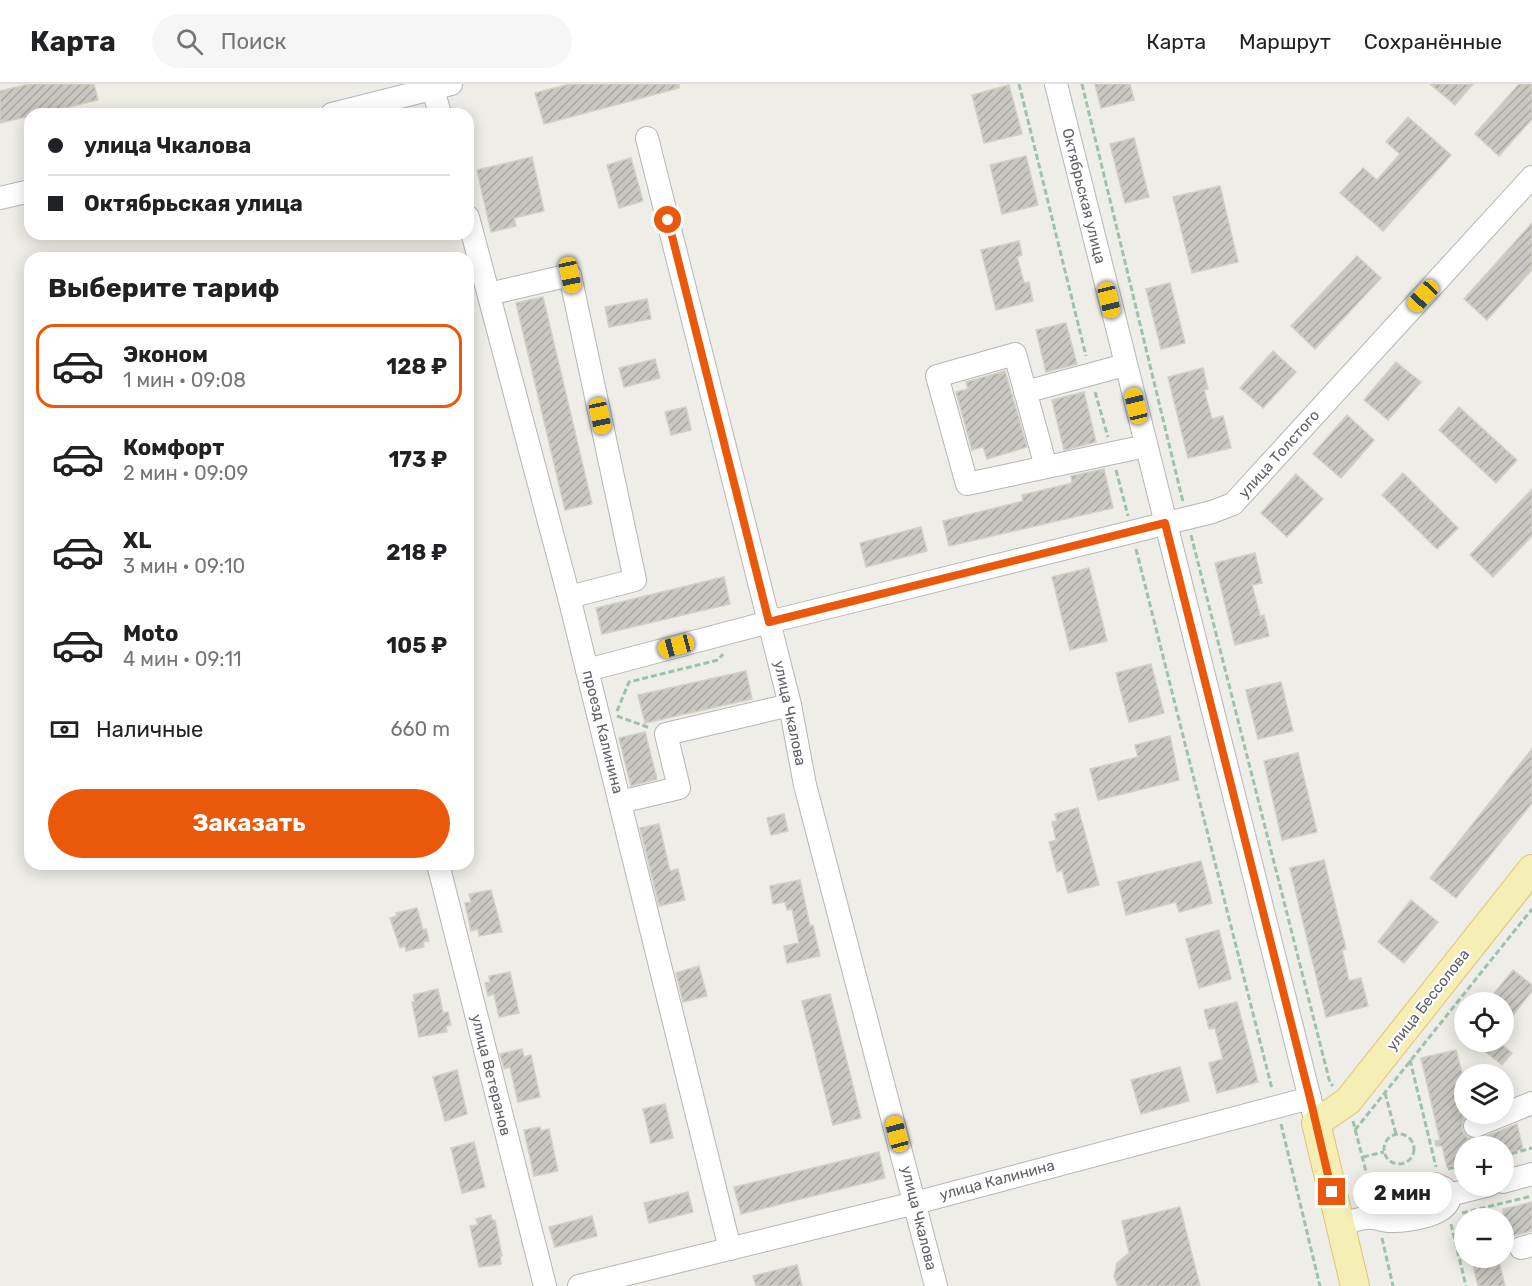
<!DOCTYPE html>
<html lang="ru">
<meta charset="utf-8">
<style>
body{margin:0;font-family:Rubik,sans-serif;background:#f6f6f6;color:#202124;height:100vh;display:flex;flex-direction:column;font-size:22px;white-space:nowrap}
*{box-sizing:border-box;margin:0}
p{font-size:20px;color:#757577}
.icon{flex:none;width:33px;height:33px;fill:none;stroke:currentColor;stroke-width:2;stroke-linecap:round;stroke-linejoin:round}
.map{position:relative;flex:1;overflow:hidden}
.details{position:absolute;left:24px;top:168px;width:450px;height:618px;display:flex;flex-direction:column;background:#fff;border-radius:18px;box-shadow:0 3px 15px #0003}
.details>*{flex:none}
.guide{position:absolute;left:24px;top:24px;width:450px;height:132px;border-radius:18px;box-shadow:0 3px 15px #0003;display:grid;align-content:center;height:132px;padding:0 24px;background:#fff}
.controls{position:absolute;left:1454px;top:908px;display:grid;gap:12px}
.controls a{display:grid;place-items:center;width:60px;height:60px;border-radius:50%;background:#fff;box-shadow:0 3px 15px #0003;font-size:30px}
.end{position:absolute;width:27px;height:27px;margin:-14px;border:8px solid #ea580c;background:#fff;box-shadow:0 0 0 3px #fff}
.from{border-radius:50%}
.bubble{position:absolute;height:42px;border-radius:21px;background:#fff;box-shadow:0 3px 15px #0003;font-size:20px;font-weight:700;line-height:42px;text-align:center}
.car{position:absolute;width:18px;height:36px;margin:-18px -9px;border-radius:8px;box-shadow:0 0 4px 2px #0007;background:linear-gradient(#f5c518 24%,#345 0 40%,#f5c518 0 76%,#345 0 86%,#f5c518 0)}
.guide b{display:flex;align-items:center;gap:21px;height:57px;font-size:22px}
.guide b+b{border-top:2px solid #e0e0e0}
.guide i{width:15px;height:15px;background:#202124}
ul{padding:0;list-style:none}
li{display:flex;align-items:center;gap:18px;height:84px;margin:0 12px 9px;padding:0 12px;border:3px solid transparent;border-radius:18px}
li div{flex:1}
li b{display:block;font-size:22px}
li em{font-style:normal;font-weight:700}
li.on{border-color:#ea580c}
li>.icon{width:54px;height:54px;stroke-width:1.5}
h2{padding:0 24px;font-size:27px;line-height:72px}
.pay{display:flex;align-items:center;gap:15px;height:66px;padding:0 24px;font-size:22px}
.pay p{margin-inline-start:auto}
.action{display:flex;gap:12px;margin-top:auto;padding:12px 24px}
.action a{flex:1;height:69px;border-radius:36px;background:#ea580c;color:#fff;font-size:24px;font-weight:700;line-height:69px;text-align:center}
header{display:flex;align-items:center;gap:36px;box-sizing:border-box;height:84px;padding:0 30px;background:#fff;border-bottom:2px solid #e0e0e0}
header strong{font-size:28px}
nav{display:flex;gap:33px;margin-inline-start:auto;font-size:21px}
.search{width:420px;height:54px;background:#f6f6f6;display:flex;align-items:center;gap:15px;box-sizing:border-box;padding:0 21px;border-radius:33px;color:#757577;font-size:22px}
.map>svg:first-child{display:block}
.building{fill:url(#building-hatch);stroke:#d2cfc5;stroke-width:1.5}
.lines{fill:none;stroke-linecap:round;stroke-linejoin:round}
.minor-casing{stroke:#b3b6b9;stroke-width:24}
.major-casing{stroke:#e0c66e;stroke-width:30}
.path{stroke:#9fc1ab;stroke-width:3;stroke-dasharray:6 3;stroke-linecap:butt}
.minor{stroke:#fff;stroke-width:22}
.major{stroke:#f5eeb5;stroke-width:28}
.route{stroke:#ea580c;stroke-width:8}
.labels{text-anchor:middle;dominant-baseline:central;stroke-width:4.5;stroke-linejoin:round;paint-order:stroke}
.street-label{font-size:15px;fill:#5e6165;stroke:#fff}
</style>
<header>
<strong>Карта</strong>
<div class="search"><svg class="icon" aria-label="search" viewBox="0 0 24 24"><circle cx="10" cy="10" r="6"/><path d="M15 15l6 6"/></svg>Поиск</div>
<nav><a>Карта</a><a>Маршрут</a><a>Сохранённые</a></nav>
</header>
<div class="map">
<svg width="1532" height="1202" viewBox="0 0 1532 1202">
<defs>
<pattern id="building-hatch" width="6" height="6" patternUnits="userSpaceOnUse" patternTransform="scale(1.5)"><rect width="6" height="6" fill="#cac8c3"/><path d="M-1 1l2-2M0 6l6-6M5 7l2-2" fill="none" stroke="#a7a6a2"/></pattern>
</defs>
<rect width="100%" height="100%" fill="#eeede7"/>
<g class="building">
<path d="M29,0H94L98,16L40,30H30V32L0,39V7Z"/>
<path d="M570,0H679V4L544,40L535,9Z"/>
<path d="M1095,0H1130L1134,16L1101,24Z"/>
<path d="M1430,0H1473L1455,21Z"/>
<path d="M1519,0H1532V35L1499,72L1475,50Z"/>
<path d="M1009,1L1022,50L984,59L972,11Z"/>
<path d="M1408,33L1451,71L1383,147L1340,109L1363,84L1377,96L1400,70L1386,58Z"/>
<path d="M1134,54L1149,113L1125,119L1110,60Z"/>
<path d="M1026,72L1038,121L1002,130L990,81Z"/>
<path d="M532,73L544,127L514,134L516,142L491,148L477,86Z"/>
<path d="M631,74L643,117L619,124L607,81Z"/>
<path d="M1220,102L1238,178L1192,189L1173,113Z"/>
<path d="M1532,139V186L1487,236L1464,215Z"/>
<path d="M1019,157L1022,171L1017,173L1024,199L1029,198L1033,217L996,226L981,166Z"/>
<path d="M1357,172L1381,194L1315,265L1291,242Z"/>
<path d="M1170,199L1185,259L1161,265L1146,205Z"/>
<path d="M543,213L592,420L565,426L516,219Z"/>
<path d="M647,215L651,235L609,243L605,223Z"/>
<path d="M1066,239L1077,280L1046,288L1036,246Z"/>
<path d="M1273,267L1296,288L1263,324L1240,304Z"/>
<path d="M655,275L660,294L624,303L619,284Z"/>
<path d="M1396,278L1421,298L1388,336L1364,316Z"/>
<path d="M1203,284L1208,305L1204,306L1212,335L1223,332L1231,364L1188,374L1168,293Z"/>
<path d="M1005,287L1027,363L987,375L983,363L972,366L956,308L968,305L966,298Z"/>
<path d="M1084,308L1096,358L1064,366L1052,316Z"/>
<path d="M686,323L691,346L671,351L665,328Z"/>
<path d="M1459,323L1517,376L1496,399L1439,346Z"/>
<path d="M1347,331L1374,356L1341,394L1313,370Z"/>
<path d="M1104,385L1113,424L949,462L943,437L1023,417L1022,411L1072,399L1071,392Z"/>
<path d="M1403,389L1458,444L1437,465L1382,411Z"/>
<path d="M1296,390L1323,415L1287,453L1261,429Z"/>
<path d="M1532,405V452L1493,493L1470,471Z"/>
<path d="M921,443L927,467L866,483L860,459Z"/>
<path d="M1255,469L1262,499L1252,501L1260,532L1264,531L1269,552L1235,561L1215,479Z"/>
<path d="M1089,484L1107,557L1070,566L1052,493Z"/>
<path d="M724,493L730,520L602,550L596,524Z"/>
<path d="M1151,580L1164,629L1129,638L1116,589Z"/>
<path d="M746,587L752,615L645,639L638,611Z"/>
<path d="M1281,598L1293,647L1258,655L1246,606Z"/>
<path d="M645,648L657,695L631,702L619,654Z"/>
<path d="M1170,652L1179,696L1098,716L1090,685L1138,673L1135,661Z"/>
<path d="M1532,665V719L1456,814L1430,794Z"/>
<path d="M1298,669L1317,748L1282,756L1264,677Z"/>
<path d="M1078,724L1099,801L1068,809L1062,786L1057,788L1049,758L1056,756L1052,738L1057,737L1055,730Z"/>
<path d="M784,730L788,747L771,751L767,734Z"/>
<path d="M659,740L670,787L678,785L685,816L659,822L640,744Z"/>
<path d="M1324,776L1346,865L1342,866L1349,897L1361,894L1368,922L1326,933L1290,784Z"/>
<path d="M1201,777L1212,819L1179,828L1176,818L1126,831L1118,798Z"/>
<path d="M800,796L810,842L813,841L820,872L787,879L784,862L799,859L792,825L787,826L785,818L773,820L770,802Z"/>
<path d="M491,806L502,848L479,852L478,845L471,847L465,819L471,818L469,810Z"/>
<path d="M1411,816L1438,838L1404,879L1378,858Z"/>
<path d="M417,824L423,846L426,845L429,857L423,858L424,863L406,867L405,862L400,864L390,834L397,832L396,829Z"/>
<path d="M1219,846L1231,895L1199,904L1186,855Z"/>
<path d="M699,882L707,912L683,918L676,889Z"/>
<path d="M1513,886L1532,901V907L1503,944V918H1487Z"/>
<path d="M510,888L519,929L499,933L494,910L488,912L485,899L490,898L489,892Z"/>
<path d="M438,905L443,929L448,928L451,941L446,942L447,948L419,953L412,918H415L413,911Z"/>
<path d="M830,910L861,1034L833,1041L802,917Z"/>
<path d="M1237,918L1258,998L1217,1009L1209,979L1223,975L1215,944L1209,945L1204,926Z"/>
<path d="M1472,957H1497L1512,969L1502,981Z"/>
<path d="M522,965L524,973L531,971L540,1013L518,1018L510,983L504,985L500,970Z"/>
<path d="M1456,966L1463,993L1455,996L1464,1035L1462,1041L1463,1048L1467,1053L1474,1055H1479L1517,1040L1523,1065L1503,1070V1062H1464V1079L1447,1083L1442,1062H1436L1435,1057L1440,1056L1421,974Z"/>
<path d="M1180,983L1189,1017L1141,1030L1131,996Z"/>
<path d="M457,986L467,1030L445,1037L433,993Z"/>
<path d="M665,1020L673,1054L651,1059L643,1025Z"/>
<path d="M540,1043L541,1047L549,1045L558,1087L534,1092L524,1046Z"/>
<path d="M474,1058L485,1103L462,1109L451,1064Z"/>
<path d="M879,1068L885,1094L741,1130L734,1103Z"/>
<path d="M688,1108L693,1128L649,1139L644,1119Z"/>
<path d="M1532,1118V1147L1503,1154V1125Z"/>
<path d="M1180,1123L1200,1202H1118L1114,1192L1117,1179L1129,1169L1122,1137Z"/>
<path d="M491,1131L492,1136H495L502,1172H500L501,1180L479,1183L470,1142L478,1141L476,1135Z"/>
<path d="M592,1132L597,1152L555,1163L549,1143Z"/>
<path d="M1471,1173H1498L1505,1202H1478Z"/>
<path d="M797,1181L802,1202H756L753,1192Z"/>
</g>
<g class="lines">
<g class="minor-casing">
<g id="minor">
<path d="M1056,0L1316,1039"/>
<path d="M433,5L440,30"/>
<path d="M332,30L451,0"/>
<path d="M647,54L790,621L805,701L936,1202"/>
<path d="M0,114L30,107"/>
<path d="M468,133L569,513L730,1165"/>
<path d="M489,210L570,191L635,496L569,513"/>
<path d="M1025,308L1125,281"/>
<path d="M1046,383L1015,270L937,292L967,400L1146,362"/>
<path d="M587,586L769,538L1212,428L1233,420L1532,93"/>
<path d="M620,718L679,704L666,650L790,621"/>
<path d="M438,780L545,1202"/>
<path d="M1475,1042L1532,1019"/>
<path d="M1503,1098L1532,1090"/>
<path d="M1368,1134L1386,1117L1403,1109L1435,1100L1444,1104L1449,1111"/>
<path d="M1340,1141C1348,1139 1358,1134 1367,1134C1375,1133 1383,1137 1391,1137C1406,1138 1453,1131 1449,1111L1489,1101"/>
<path d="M1521,1164L1532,1161"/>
<path d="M579,1202L915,1119L1310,1014"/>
</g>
</g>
<g class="major-casing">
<path id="major" d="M1355,1202L1316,1039L1348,1017L1532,785"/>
</g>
<g class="path">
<path d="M1019,0L1086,272"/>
<path d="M1082,0L1183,418"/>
<path d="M1095,308L1108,353"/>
<path d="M1116,386L1128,432"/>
<path d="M1191,451L1330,999L1333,1002"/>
<path d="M1136,465L1272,1005"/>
<path d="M617,627L629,598L718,576L723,570"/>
<path d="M617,632L650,644"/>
<path d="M1410,976L1436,1083"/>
<path d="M1385,1009L1396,1050"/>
<path d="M1353,1037L1371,1107"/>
<path d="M1281,1040L1320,1202"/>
<path d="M1355,1046L1532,825"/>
<circle cx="1399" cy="1065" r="15"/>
<path d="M1503,1072L1532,1064"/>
<path d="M1363,1073L1384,1068"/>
<path d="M1448,1085L1464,1081"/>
<path d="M1462,1129L1532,1112"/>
<path d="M1451,1140L1466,1202"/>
<path d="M1382,1154L1393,1202"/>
</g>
<use href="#minor" class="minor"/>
<use href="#major" class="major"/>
</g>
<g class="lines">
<path class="route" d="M668,136L769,538L1165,439L1310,1014L1332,1108"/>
</g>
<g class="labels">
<g class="street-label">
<text transform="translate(1084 112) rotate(76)">Октябрьская улица</text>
<text transform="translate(1279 370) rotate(-48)">улица Толстого</text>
<text transform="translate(790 629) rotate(78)">улица Чкалова</text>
<text transform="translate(603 648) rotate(76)">проезд Калинина</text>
<text transform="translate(1428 916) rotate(-52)">улица Бессолова</text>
<text transform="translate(491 991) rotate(76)">улица Ветеранов</text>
<text transform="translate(997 1096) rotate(-15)">улица Калинина</text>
<text transform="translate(919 1134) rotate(76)">улица Чкалова</text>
</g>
</g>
</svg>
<div class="controls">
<a><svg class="icon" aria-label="locate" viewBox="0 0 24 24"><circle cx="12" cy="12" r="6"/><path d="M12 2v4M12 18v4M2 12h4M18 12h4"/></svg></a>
<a><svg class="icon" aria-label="layers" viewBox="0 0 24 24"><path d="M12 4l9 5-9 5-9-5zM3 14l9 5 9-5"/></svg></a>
<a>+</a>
<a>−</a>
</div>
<i class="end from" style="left:668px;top:136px"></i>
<i class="end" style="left:1332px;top:1108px"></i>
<div class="bubble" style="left:1353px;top:1088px;width:99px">2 мин</div>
<i class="car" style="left:570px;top:191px;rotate:168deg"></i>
<i class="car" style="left:1423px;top:212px;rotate:223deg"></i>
<i class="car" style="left:1109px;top:216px;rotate:166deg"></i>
<i class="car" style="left:1136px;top:322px;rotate:346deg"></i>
<i class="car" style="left:600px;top:332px;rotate:168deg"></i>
<i class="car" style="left:676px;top:562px;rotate:255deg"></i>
<i class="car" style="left:897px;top:1050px;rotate:345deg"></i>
<div class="guide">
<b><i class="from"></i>улица Чкалова</b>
<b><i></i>Октябрьская улица</b>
</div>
<section class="details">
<h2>Выберите тариф</h2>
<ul>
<li class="on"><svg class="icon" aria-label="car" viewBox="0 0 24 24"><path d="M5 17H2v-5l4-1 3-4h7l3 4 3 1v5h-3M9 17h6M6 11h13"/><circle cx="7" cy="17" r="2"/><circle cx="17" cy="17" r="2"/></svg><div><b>Эконом</b><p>1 мин · 09:08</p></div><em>128 ₽</em></li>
<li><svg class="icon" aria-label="car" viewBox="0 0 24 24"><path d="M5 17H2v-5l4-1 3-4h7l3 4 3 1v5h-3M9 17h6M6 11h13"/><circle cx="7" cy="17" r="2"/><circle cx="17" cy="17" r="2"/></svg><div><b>Комфорт</b><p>2 мин · 09:09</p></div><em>173 ₽</em></li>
<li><svg class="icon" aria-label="car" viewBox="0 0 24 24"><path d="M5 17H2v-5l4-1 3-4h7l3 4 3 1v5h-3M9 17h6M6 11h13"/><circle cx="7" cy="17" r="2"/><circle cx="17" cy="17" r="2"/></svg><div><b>XL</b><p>3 мин · 09:10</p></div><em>218 ₽</em></li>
<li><svg class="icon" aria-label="car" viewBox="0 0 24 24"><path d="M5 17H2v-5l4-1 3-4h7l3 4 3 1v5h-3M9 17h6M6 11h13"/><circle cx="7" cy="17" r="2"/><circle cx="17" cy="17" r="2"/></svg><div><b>Moto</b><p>4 мин · 09:11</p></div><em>105 ₽</em></li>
</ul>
<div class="pay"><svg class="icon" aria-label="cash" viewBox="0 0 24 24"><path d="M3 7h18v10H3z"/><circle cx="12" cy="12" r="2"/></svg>Наличные<p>660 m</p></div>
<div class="action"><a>Заказать</a></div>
</section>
</div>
